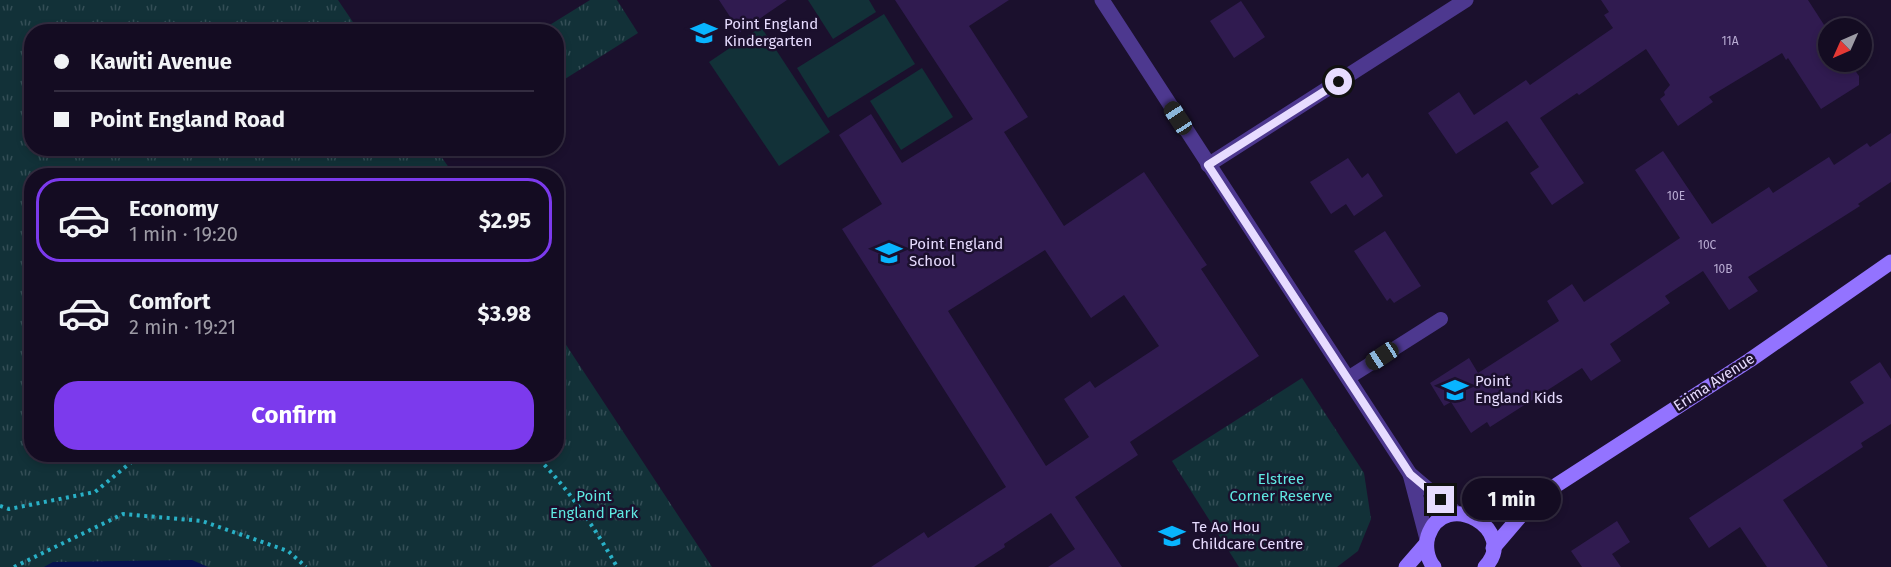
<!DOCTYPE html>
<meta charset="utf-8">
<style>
body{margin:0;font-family:"Fira Sans",sans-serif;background:#1d152a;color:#f1f3f6;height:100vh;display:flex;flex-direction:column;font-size:22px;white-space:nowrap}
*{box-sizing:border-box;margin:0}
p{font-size:20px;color:#9d9ba5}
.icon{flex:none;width:33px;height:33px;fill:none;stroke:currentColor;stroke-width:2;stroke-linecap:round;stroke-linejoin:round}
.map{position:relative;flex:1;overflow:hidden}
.details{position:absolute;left:24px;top:168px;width:540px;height:294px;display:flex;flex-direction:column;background:#140c22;border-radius:24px;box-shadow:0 3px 9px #0003,0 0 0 2px #332c40}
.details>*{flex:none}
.top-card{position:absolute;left:24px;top:24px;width:540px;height:132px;border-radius:24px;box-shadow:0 3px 9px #0003,0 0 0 2px #332c40;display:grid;align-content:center;height:132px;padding:0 30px;background:#140c22}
.needle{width:39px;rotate:225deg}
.tools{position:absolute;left:1818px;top:18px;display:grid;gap:12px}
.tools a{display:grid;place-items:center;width:54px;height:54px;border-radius:50%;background:#140c22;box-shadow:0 3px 9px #0003,0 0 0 2px #332c40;font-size:30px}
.end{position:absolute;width:27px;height:27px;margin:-14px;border:8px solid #e7dcff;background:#111;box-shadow:0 0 0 3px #111}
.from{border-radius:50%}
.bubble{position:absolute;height:42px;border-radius:21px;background:#140c22;box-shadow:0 3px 9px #0003,0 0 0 2px #332c40;font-size:20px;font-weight:700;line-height:42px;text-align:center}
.car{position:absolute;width:18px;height:36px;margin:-18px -9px;border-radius:8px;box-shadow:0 0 4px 2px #0007;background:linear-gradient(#222 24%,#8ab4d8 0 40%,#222 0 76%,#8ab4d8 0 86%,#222 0)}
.top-card b{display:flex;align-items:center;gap:21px;height:57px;font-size:22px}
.top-card b+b{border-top:2px solid #332c40}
.top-card i{width:15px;height:15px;background:#f1f3f6}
ul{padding:10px 0 0;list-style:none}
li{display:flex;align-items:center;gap:18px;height:84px;margin:0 12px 9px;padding:0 18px;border:3px solid transparent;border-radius:24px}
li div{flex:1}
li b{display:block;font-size:22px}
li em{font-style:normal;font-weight:700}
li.on{border-color:#7c3aed}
li>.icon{width:54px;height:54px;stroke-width:1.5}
.primary-button{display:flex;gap:12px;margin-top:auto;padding:12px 30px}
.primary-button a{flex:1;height:69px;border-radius:24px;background:#7c3aed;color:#fff;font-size:24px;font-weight:700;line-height:69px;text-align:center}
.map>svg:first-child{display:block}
.grass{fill:#123138}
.park{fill:url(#park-tufts)}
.water{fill:#07134f}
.building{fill:#301b50;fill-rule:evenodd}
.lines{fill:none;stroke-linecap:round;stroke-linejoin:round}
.path{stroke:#29b0c6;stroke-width:4;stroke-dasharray:3 4.5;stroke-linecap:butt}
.lane{stroke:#4d388f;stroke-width:14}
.street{stroke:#4d388f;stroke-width:15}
.secondary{stroke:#9373ff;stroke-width:15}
.route{stroke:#e7dcff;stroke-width:8}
.labels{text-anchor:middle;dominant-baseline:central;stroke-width:5;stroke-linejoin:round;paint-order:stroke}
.number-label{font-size:12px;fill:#b9acd3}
.poi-label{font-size:15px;fill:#e7dcff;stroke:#1b102d;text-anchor:start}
.street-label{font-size:15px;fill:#e7dcff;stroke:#1b102d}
.park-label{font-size:15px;fill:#5fe8e2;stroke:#1b102d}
</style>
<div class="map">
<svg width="1891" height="567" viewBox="0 0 1891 567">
<defs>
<pattern id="park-tufts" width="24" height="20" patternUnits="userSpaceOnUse" patternTransform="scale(1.5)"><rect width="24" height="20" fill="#123138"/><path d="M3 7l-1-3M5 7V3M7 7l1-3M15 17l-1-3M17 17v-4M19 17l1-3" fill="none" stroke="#344e56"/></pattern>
</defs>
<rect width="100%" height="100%" fill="#1b102d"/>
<g class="grass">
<path d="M808,0H869L876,12L833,39Z"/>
<path d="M884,14L915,64L828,118L797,68Z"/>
<path d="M761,27L830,132L779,166L709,62Z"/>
<path d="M922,68L953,117L901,150L870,101Z"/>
</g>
<g class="park">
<path d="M0,0H338L359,31L32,32V148L436,149L454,175L32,176V454H556L557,331L712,567H0Z"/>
<path d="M590,0H617L638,33L557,84L556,32L540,31Z"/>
<path d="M1302,378L1364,473L1371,519L1358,551L1337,567H1239L1172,461Z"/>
</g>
<path class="water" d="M192,560L208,567H44L53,562Z"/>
<g class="building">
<path d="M719,0H787L740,32Z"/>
<path d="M895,0H1009L969,26L1028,117L1004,132L1064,226L1144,172L1207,265L1201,269L1259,356L1130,442L1138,455L1075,497L1122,567H1048L1075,549L1051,513L1004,544L1005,547L974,567H871L924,532L928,538L1006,487L842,229L882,204L839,135L871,114L902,163L973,119ZM1045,250L1091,318L1124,295L1159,346L1095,388L1090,381L1064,399L1089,437L1046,466L948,311Z"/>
<path d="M1601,0H1808L1828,31V62H1849L1859,76V85L1821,109L1788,58L1786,60L1782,53L1709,97L1713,102L1678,126L1660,99L1665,95L1664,92L1670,85L1646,49L1579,95L1577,93L1540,118L1584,183L1552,205L1530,173L1539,167L1507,121L1456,154L1428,113L1459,92L1474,115L1526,80L1530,85L1613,28L1604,15L1609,12Z"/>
<path d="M1241,1L1265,37L1234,58L1210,21Z"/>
<path d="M1891,133V182L1858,204L1860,206L1748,277L1758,291L1729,310L1703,271L1665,296L1670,303L1610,344L1621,361L1591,381L1582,368L1490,427L1487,422L1471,433L1451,402L1444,406L1430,383L1469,358L1478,373L1559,321L1547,301L1572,284L1584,302L1680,238L1635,170L1663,151L1712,224L1769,187L1773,193L1829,157L1834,165L1867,143L1870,147Z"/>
<path d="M1348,158L1362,178L1368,173L1383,196L1354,216L1346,204L1331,214L1310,182Z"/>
<path d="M1385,231L1421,286L1394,303L1390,298L1387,301L1354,251Z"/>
<path d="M1880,362L1891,379V424L1861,443L1863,447L1783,500L1828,567H1767L1740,527L1709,548L1689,518L1864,403L1850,382Z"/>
<path d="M1617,521L1630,542L1612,554L1621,567H1582L1571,551Z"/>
</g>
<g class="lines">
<g class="path">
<path d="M534,454C567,487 594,526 617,567"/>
<path d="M0,506L9,509L95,492L141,454"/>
<path d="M14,567L123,514L202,521L288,551L306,567"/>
</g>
<path class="lane" d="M1348,378L1441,319"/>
<g class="street">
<path d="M1102,0L1410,474L1456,513"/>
<path d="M1208,165L1466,0"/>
<path d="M1410,474L1427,539"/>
</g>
<g class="secondary">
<path d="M1474,517L1535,499"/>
<path d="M1493,548L1535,499L1750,360L1891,262"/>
<path d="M1406,567L1426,544"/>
<path d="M1434,567C1427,559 1425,546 1428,536C1445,486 1520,531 1485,567"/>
</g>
</g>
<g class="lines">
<path class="route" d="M1339,82L1208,165L1410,474L1441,500"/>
</g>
<defs>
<g id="school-bare" transform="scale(2.07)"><path d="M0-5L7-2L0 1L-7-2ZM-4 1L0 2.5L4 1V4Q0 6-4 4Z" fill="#08b4ff" stroke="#1b102d" stroke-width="2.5" paint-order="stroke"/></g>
</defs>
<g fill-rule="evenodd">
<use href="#school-bare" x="704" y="33"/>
<use href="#school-bare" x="889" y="253"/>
<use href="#school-bare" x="1455" y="390"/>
<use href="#school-bare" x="1172" y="536"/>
</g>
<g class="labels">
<g class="number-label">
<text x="1730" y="41">11A</text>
<text x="1676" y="196">10E</text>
<text x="1707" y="245">10C</text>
<text x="1723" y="269">10B</text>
</g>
<g class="poi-label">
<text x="724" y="24">Point England<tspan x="724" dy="17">Kindergarten</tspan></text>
<text x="909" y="244">Point England<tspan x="909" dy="17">School</tspan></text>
<text x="1475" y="381">Point<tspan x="1475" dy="17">England Kids</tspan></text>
<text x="1192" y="527">Te Ao Hou<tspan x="1192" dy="17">Childcare Centre</tspan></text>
</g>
<g class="street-label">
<text transform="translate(1714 382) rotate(-33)">Erima Avenue</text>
</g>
<g class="park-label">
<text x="1281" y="479">Elstree<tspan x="1281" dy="17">Corner Reserve</tspan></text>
<text x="594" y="496">Point<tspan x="594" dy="17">England Park</tspan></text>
</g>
</g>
</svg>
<div class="tools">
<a><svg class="needle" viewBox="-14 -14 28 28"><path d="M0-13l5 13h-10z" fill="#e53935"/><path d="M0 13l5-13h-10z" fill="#9d9ba5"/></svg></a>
</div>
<i class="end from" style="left:1339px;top:82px"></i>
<i class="end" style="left:1441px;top:500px"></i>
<div class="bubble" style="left:1462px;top:478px;width:99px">1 min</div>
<i class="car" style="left:1178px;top:118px;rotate:327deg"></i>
<i class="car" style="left:1382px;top:356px;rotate:237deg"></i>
<div class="top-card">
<b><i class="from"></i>Kawiti Avenue</b>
<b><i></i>Point England Road</b>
</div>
<section class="details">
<ul>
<li class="on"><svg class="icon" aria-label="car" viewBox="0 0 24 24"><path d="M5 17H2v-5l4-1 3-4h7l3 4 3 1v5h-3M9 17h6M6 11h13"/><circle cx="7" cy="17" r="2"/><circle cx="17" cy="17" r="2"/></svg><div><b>Economy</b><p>1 min · 19:20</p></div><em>$2.95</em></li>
<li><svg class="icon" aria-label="car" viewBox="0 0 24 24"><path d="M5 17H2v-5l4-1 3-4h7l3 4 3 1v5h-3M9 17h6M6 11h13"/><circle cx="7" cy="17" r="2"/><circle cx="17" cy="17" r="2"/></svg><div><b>Comfort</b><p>2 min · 19:21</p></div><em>$3.98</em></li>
</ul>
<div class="primary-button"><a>Confirm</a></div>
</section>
</div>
